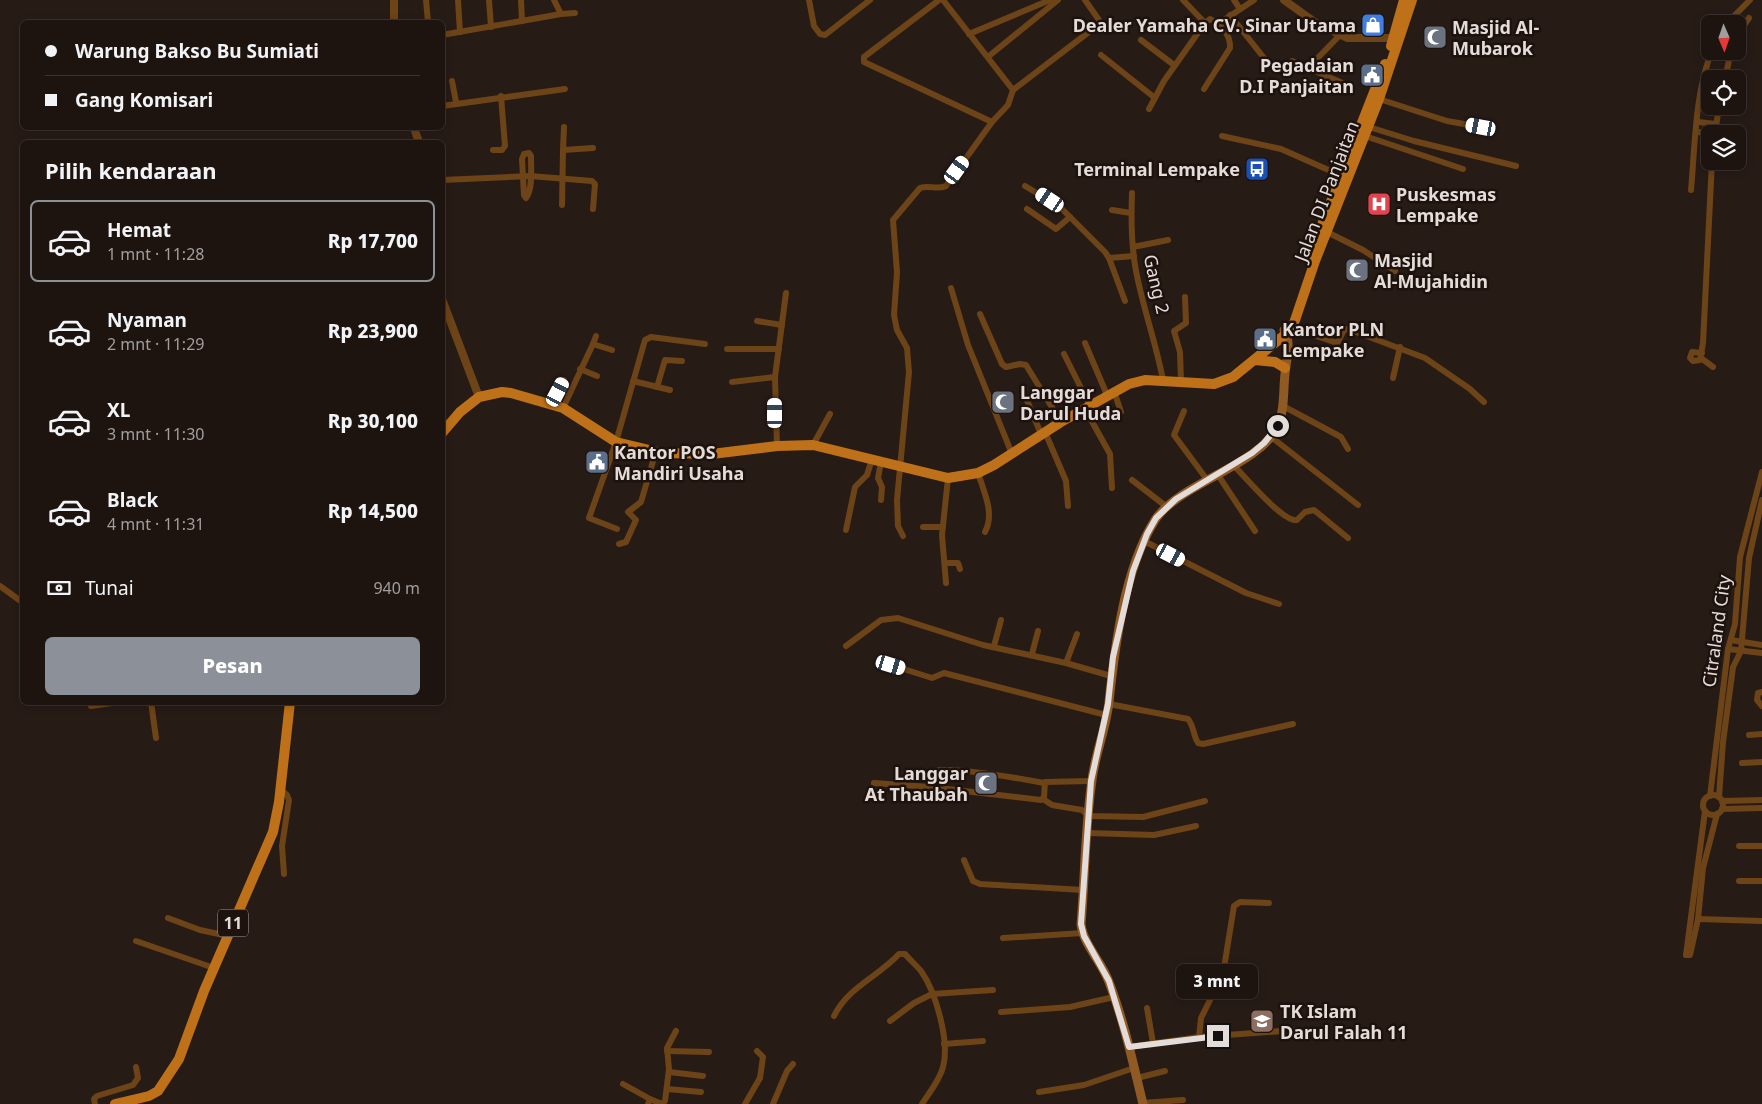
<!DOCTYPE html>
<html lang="id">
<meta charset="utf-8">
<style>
body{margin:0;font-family:"Noto Sans",sans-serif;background:#2a211e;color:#f1f3f6;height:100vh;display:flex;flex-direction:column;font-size:19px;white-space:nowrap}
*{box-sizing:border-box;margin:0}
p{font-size:16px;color:#a09e9f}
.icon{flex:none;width:28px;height:28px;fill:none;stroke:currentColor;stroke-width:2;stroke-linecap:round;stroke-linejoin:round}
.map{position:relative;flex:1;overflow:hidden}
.side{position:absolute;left:20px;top:140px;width:425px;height:565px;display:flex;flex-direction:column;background:#1d1410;border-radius:8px;box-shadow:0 2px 8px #0003,0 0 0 1px #3b3330}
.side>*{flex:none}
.top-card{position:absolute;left:20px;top:20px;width:425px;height:110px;border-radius:8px;box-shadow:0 2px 8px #0003,0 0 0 1px #3b3330;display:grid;align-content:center;height:110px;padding:0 25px;background:#1d1410}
.needle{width:32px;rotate:178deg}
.fabs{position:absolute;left:1701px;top:15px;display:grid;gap:10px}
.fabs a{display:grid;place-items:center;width:45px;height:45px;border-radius:8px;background:#1d1410;box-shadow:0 2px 8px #0003,0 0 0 1px #3b3330;font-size:25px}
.end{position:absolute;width:22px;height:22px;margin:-11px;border:6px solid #e4dcd8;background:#111;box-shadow:0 0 0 2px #111}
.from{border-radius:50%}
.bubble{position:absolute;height:35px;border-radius:8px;background:#1d1410;box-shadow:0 2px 8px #0003,0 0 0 1px #3b3330;font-size:16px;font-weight:800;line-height:35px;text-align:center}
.car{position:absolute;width:15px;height:30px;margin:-15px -8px;border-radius:6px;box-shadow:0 0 4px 1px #0007;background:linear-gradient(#fff 24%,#345 0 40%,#fff 0 76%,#345 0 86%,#fff 0)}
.top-card b{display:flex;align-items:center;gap:18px;height:48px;font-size:19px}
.top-card b+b{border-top:1px solid #3b3330}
.top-card i{width:12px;height:12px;background:#f1f3f6}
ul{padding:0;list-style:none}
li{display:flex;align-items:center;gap:15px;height:82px;margin:0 10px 8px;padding:0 15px;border:2px solid transparent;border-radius:8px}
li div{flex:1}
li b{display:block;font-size:19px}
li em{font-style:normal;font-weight:800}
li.selected{border-color:#8c9099}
li>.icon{width:45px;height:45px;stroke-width:1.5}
h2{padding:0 25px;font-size:22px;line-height:60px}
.pay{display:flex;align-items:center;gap:12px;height:55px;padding:0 25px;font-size:19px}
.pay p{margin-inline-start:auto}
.button{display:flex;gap:10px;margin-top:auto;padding:10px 25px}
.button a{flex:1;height:58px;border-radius:8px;background:#8c9099;color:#fff;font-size:20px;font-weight:800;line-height:58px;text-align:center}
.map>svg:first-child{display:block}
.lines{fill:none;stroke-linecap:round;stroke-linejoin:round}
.minor{stroke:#6d4318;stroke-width:6}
.tertiary{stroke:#6d4318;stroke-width:8}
.secondary{stroke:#905a25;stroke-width:9}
.trunk{stroke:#be7119;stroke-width:10}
.route{stroke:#e4dcd8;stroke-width:6}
.labels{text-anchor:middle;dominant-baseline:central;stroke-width:5;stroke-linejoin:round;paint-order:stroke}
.shield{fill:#1d120d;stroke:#a89f9b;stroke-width:1}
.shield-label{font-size:16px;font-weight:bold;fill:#e4dcd8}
.poi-label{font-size:18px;font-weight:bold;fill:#e4dcd8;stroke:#1d120d;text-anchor:start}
.street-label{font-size:18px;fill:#e4dcd8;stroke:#1d120d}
</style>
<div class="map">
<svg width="1762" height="1104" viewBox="0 0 1762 1104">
<rect width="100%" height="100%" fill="#271b16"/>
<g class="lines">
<g class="minor">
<path d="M426,0L428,22"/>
<path d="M458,0L460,32"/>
<path d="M489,0L491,27"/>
<path d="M521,0L522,21"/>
<path d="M809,0L814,26L820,34L825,35L870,0"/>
<path d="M939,0L864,57V62L992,122L1008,105L1013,90L943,0"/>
<path d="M1183,0L1205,23"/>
<path d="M1234,0L1240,9"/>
<path d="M561,14L575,13"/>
<path d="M1230,15L1268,63"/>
<path d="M1218,24L1254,0"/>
<path d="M1726,24L1750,0"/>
<path d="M969,34L1050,0"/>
<path d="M1738,34L1749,18"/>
<path d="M442,35L561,14L554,0"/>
<path d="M1141,40L1174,65"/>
<path d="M1101,55L1155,98"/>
<path d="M989,56L1058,0"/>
<path d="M1292,61L1347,85"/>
<path d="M1308,68L1340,35"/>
<path d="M1725,79L1731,51"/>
<path d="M452,81L456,102"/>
<path d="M1013,90L1098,25L1099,20L1085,0"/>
<path d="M1379,99L1447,121L1481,127"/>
<path d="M442,106L565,89"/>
<path d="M1149,109L1164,81L1205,23L1210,19C1221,23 1231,36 1230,48L1204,89"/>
<path d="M1698,122L1716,124"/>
<path d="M1369,127L1414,141L1516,166"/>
<path d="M1697,132L1715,133"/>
<path d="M1715,134L1719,106"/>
<path d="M1222,136L1281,149L1342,176"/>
<path d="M1365,136L1463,169"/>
<path d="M493,150H502L505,146L501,96"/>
<path d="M563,150L564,127"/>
<path d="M529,153L531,156C531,168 533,190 526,198L524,195L522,159L524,154Z"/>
<path d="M442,180L530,176L592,181L595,184L593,209"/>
<path d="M1025,186L1059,206L1105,252L1109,258L1125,301"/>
<path d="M1691,190C1695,147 1695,91 1712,51"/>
<path d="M1132,193C1131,219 1131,245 1136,271C1143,308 1156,343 1163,380"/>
<path d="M562,205L563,150L593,148"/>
<path d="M1027,209L1056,229L1070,217"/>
<path d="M1112,210L1131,213"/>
<path d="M1327,232L1363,250L1395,271"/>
<path d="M1133,247L1168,240"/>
<path d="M1109,258L1134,256"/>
<path d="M951,288L968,345L1012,454"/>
<path d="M980,314L1002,364L1006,367L1020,364L1026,365L1061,422"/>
<path d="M757,321L782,325"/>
<path d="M1287,326L1334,342H1338L1344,330L1348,329L1425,358L1470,389L1484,402"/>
<path d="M1085,343L1107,395"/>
<path d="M593,344L596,336"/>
<path d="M727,349H779"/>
<path d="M1702,353L1692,352L1690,358L1693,361L1700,360L1703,343L1712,161"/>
<path d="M1064,354L1090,406"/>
<path d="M1701,358L1713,367"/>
<path d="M580,369L597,376"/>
<path d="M1393,378L1400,347"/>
<path d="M633,381L670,390"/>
<path d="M1181,381L1180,352L1174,331L1186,323L1185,297"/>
<path d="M732,382L775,377"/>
<path d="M657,387L665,360L682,361"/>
<path d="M1114,391L1121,412"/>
<path d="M1026,398L1041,434"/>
<path d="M552,403L564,380"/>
<path d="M1283,406L1341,437L1348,449"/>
<path d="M563,408L593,344L612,350"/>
<path d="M1085,409L1110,454L1112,488"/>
<path d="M1184,411L1174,435L1208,481"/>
<path d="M1045,432L1066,481L1068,506"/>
<path d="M1270,436L1358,505"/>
<path d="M813,445L830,414"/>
<path d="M777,446L775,377L786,293"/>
<path d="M1233,465C1245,476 1283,523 1297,520L1305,512L1314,510L1348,538"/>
<path d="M978,473C984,492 995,514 985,532"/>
<path d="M1218,475L1255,531"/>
<path d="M1132,480L1167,507"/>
<path d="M881,500L882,487L878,478L881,462"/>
<path d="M923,527H943"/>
<path d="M617,529L589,518L616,442L645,340L651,337L705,344"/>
<path d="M846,530L855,487L867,475L872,459"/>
<path d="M903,536L898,526L897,500L909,372L907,348L897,330L894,315L897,272L893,220L920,188C929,185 938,190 946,186L992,122"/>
<path d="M1144,541L1246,593L1279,604"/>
<path d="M619,544L626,542L636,520L628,512L641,502L656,451"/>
<path d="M945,563H958L960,569"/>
<path d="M946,583L942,535L948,478"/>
<path d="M0,586L22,602"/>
<path d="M1731,640L1762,645"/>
<path d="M846,646L881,620L898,618L983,645L1066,663L1111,676"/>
<path d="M994,646L1001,620"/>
<path d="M1728,649L1762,653"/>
<path d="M1032,654L1038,631"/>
<path d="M1066,663L1077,634"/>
<path d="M891,665L932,678L944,673L1106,715"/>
<path d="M1762,692L1758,693L1757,700L1762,706"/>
<path d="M151,702L156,738"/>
<path d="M1109,704L1188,719C1194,726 1193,735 1198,743L1203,744L1293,724"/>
<path d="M91,706L119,702"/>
<path d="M1749,735L1762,734"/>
<path d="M1742,763L1762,762"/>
<path d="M874,783L930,787L1041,800L1044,797L1045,782L1091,781"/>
<path d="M930,787L931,772C940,764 1028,780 1044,783"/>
<path d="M281,790L287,795L289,800L282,846L284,874"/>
<circle cx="1713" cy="805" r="10"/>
<path d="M1710,796L1728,649L1735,624L1740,557L1762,472"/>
<path d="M1719,797L1723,742L1733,667L1741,651L1749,558L1762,500"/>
<path d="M1043,799L1052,805L1082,810L1089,816L1143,817L1205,801"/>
<path d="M1722,801L1762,800"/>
<path d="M1722,809L1762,808"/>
<path d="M1088,833L1154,835L1196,826"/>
<path d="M1739,846H1762"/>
<path d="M964,860L973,881L980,884L1083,890"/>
<path d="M1739,881H1762"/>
<path d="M168,918L200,930L228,936"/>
<path d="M1698,919L1762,921"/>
<path d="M1003,938L1083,933"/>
<path d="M136,941L214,968"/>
<path d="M1686,955H1690L1698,919L1703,868L1717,814"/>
<path d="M1686,955L1705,811"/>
<path d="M1224,971L1251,978"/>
<path d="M1147,1008L1153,1043"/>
<path d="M1001,1012L1070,1007L1114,997"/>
<path d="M834,1016C848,987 878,977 899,954H905C910,960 916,965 921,971C936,992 950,1042 943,1067C940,1080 929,1093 922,1104"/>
<path d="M890,1021L914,1003L932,994L993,990"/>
<path d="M1199,1037L1201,1018L1223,974L1234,906L1240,902L1269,903"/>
<path d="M944,1044L983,1041"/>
<path d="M1129,1047L1199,1037L1296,1030"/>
<path d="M667,1051L709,1052"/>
<path d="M669,1072L703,1076"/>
<path d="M1137,1078L1165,1071"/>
<path d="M623,1084L650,1099"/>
<path d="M667,1089L701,1092"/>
<path d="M1039,1092L1084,1085L1134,1068"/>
<path d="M1142,1103L1183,1100"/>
<path d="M95,1104L94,1099L97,1096L133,1085L138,1078L136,1067"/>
<path d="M648,1104L650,1099L662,1104L665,1101L669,1069L667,1048L676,1031"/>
<path d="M745,1104L760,1078L763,1057L757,1051"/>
<path d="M773,1104L787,1071L793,1064"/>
</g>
<g class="tertiary">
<path d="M1284,0L1316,23L1347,38H1397"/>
<path d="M394,22V0"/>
<path d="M414,128L419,142"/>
<path d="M442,299L479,397"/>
</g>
<path class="secondary" d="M1143,1104C1133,1063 1124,1021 1109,982C1102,962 1083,944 1081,924C1085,876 1085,827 1092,780C1095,754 1106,729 1109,702C1115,646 1124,569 1155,520C1179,483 1259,466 1277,427C1285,411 1283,391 1285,374C1286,361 1292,342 1284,330"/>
<g class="trunk">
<path d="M1391,46L1404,0"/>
<path d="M1309,258L1385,64"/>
<path d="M1255,360L1275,362L1285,368"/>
<path d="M442,433L460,412L479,397L502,392L511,393L563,408L616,442L662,453L712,454L777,446L813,445L948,478L978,473L994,465L1061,422L1129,384L1145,380L1214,384L1233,377L1292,329L1315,261L1379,99L1412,0"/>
<path d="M115,1104L149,1096L158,1091L179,1059L204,991L273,832L279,802L290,702"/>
</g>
</g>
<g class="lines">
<path class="route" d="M1218,1036L1129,1047L1109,981L1084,936L1081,924L1091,781L1108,704L1113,657L1133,571L1147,534L1156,518L1176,499L1252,453L1264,443L1278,426"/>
</g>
<defs>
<g id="shop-square" transform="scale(1.25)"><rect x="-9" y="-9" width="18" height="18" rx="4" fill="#3f7fe0" stroke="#1d120d"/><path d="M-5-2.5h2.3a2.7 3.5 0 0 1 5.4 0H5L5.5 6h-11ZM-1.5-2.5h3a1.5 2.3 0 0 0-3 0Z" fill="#fff"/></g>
<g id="mosque-square" transform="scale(1.25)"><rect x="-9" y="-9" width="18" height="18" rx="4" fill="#6b7280" stroke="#1d120d"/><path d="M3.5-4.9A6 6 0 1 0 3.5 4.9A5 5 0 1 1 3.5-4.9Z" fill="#fff"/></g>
<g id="civic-square" transform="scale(1.25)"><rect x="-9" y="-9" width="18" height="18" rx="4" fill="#5c6f8a" stroke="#1d120d"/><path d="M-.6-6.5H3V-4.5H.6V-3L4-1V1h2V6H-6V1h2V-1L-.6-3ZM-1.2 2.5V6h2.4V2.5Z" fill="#fff"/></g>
<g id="bus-square" transform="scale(1.25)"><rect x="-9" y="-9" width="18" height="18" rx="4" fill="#1a4fb4" stroke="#1d120d"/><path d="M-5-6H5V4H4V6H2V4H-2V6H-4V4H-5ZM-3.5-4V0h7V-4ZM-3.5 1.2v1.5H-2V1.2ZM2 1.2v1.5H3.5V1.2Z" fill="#fff"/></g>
<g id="hospital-square" transform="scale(1.25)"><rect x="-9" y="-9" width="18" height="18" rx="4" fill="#e0444e" stroke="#1d120d"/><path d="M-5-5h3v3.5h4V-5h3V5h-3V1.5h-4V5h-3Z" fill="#fff"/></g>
<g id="school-square" transform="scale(1.25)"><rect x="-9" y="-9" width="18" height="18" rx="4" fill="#8d6e63" stroke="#1d120d"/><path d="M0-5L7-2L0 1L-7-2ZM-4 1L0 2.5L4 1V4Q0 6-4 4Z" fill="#fff"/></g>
</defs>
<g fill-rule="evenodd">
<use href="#shop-square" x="1373" y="25"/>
<use href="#mosque-square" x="1435" y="37"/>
<use href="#civic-square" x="1372" y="75"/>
<use href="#bus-square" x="1257" y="169"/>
<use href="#hospital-square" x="1379" y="204"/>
<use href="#mosque-square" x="1357" y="270"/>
<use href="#civic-square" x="1265" y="339"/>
<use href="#mosque-square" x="1003" y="402"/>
<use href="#civic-square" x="597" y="462"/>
<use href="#mosque-square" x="986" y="783"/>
<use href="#school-square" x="1262" y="1021"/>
</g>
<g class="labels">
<rect class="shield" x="218" y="909.5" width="30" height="27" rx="4"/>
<g class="shield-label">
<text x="233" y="923">11</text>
</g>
<g class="poi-label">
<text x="1356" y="25" text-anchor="end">Dealer Yamaha CV. Sinar Utama</text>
<text x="1452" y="27">Masjid Al-<tspan x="1452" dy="21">Mubarok</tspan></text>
<text x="1354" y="65" text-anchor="end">Pegadaian<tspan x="1354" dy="21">D.I Panjaitan</tspan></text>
<text x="1240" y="169" text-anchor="end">Terminal Lempake</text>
<text x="1396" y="194">Puskesmas<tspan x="1396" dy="21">Lempake</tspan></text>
<text x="1374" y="260">Masjid<tspan x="1374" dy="21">Al-Mujahidin</tspan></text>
<text x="1282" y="329">Kantor PLN<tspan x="1282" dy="21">Lempake</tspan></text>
<text x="1020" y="392">Langgar<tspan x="1020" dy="21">Darul Huda</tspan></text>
<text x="614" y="452">Kantor POS<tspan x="614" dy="21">Mandiri Usaha</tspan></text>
<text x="968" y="773" text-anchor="end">Langgar<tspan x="968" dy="21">At Thaubah</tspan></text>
<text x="1280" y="1011">TK Islam<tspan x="1280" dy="21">Darul Falah 11</tspan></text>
</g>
<g class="street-label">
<text transform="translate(1326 191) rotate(-69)">Jalan DI Panjaitan</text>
<text transform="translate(1157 284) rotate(77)">Gang 2</text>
<text transform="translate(1716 631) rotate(-82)">Citraland City</text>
</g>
</g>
</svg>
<div class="fabs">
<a><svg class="needle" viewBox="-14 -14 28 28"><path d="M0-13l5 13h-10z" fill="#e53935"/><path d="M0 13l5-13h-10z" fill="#a09e9f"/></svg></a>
<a><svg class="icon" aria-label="locate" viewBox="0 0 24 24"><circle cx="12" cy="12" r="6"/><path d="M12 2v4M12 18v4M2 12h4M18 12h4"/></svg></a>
<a><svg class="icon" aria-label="layers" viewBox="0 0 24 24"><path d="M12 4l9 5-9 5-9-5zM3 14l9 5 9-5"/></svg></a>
</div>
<i class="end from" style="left:1278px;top:426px"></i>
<i class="end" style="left:1218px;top:1036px"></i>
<div class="bubble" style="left:1176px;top:964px;width:82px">3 mnt</div>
<i class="car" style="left:1481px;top:127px;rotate:281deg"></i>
<i class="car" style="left:957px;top:170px;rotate:36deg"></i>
<i class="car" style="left:1050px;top:200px;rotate:304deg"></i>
<i class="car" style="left:558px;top:392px;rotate:28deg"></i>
<i class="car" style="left:775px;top:413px;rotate:0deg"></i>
<i class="car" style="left:1171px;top:555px;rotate:118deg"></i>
<i class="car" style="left:891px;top:665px;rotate:107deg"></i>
<div class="top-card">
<b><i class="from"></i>Warung Bakso Bu Sumiati</b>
<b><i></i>Gang Komisari</b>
</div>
<section class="side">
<h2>Pilih kendaraan</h2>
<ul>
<li class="selected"><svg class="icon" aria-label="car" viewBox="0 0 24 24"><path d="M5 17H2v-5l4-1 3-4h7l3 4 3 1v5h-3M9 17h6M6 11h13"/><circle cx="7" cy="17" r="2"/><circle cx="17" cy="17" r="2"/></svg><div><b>Hemat</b><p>1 mnt · 11:28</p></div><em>Rp 17,700</em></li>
<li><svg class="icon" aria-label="car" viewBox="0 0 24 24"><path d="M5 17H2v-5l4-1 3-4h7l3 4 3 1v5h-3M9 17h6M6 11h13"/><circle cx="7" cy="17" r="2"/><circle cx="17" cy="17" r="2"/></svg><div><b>Nyaman</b><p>2 mnt · 11:29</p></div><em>Rp 23,900</em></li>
<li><svg class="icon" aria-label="car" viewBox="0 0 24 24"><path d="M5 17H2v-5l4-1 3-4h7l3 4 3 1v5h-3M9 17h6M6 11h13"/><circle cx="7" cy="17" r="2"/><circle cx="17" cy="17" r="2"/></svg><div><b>XL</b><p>3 mnt · 11:30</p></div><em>Rp 30,100</em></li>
<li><svg class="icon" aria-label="car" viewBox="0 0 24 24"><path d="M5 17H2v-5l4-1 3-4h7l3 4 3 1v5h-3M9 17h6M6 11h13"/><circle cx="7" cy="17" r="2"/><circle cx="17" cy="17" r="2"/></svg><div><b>Black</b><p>4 mnt · 11:31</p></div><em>Rp 14,500</em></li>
</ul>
<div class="pay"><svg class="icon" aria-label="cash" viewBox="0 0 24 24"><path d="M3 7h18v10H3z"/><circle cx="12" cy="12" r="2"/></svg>Tunai<p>940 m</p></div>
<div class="button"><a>Pesan</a></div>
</section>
</div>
